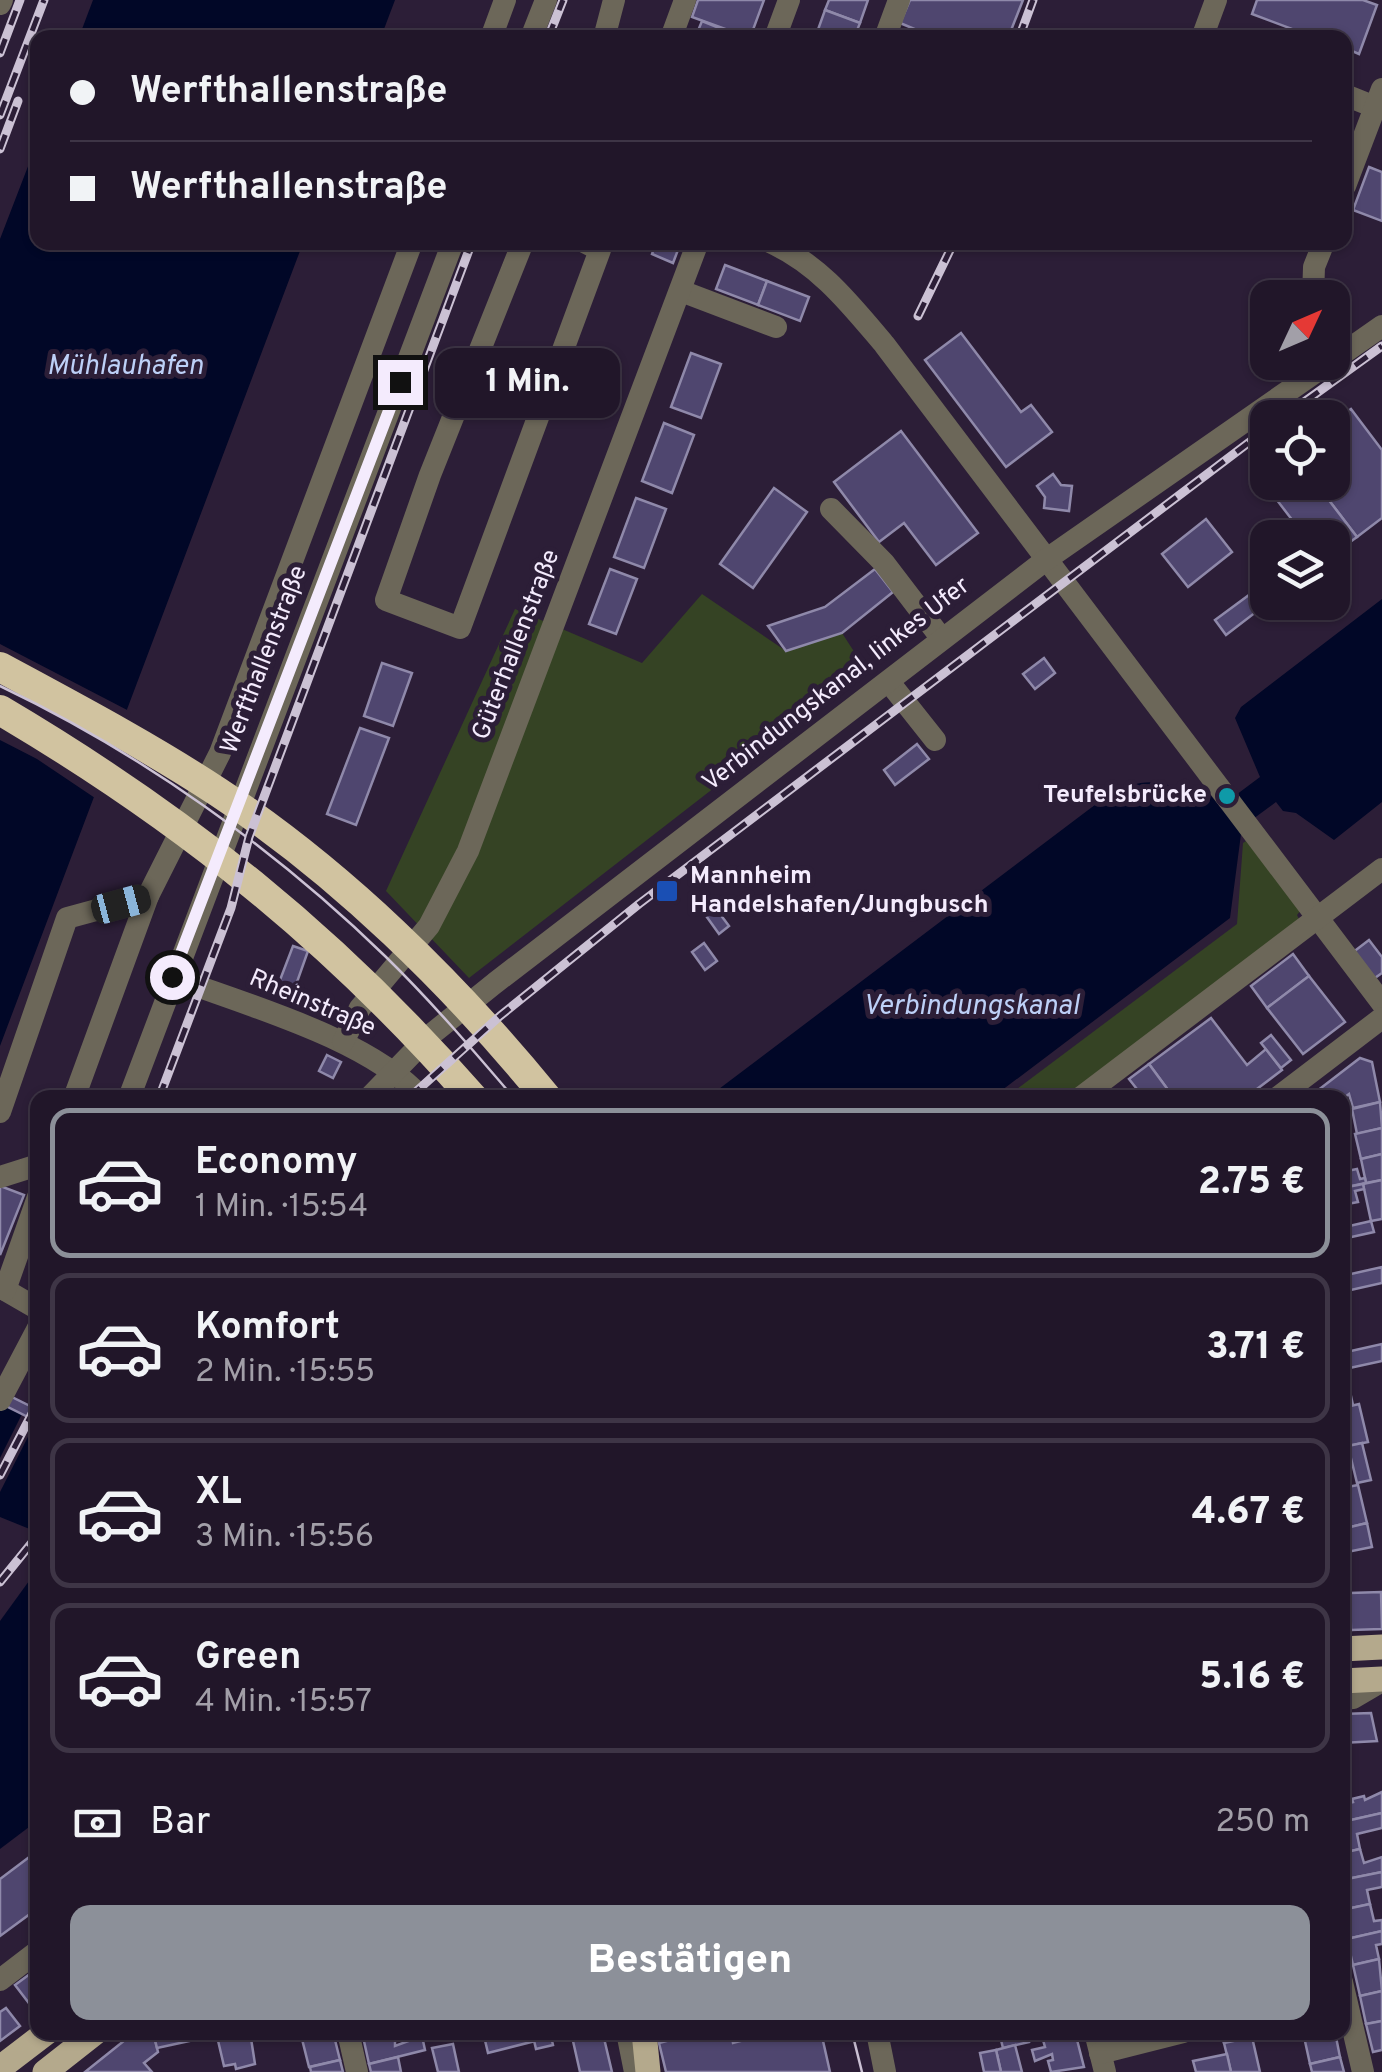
<!DOCTYPE html>
<html lang="de">
<meta charset="utf-8">
<style>
body{margin:0;font-family:Overpass,sans-serif;background:#2d2335;color:#f1f3f6;height:100vh;display:flex;flex-direction:column;font-size:38px;white-space:nowrap}
*{box-sizing:border-box;margin:0}
p{font-size:32px;color:#a29fa8}
.icon{flex:none;width:55px;height:55px;fill:none;stroke:currentColor;stroke-width:2;stroke-linecap:round;stroke-linejoin:round}
.map{position:relative;flex:1;overflow:hidden}
.side{position:absolute;left:30px;top:1090px;width:1320px;height:950px;display:flex;flex-direction:column;background:#211629;border-radius:20px;box-shadow:0 2px 8px #0004,0 0 0 2px #3e3546}
.side>*{flex:none}
.hud{position:absolute;left:30px;top:30px;width:1322px;height:220px;border-radius:20px;box-shadow:0 2px 8px #0004,0 0 0 2px #3e3546;display:grid;align-content:center;height:220px;padding:0 40px;background:#211629}
.needle{width:65px;rotate:46deg}
.tools{position:absolute;left:1250px;top:280px;display:grid;gap:20px}
.tools a{display:grid;place-items:center;width:100px;height:100px;border-radius:20px;background:#211629;box-shadow:0 2px 8px #0004,0 0 0 2px #3e3546;font-size:50px}
.end{position:absolute;width:45px;height:45px;margin:-22px;border:12px solid #f4ebfd;background:#111;box-shadow:0 0 0 5px #111}
.from{border-radius:50%}
.bubble{position:absolute;height:70px;border-radius:20px;background:#211629;box-shadow:0 2px 8px #0004,0 0 0 2px #3e3546;font-size:32px;font-weight:800;line-height:70px;text-align:center}
.car{position:absolute;width:30px;height:60px;margin:-30px -15px;border-radius:12px;box-shadow:0 0 8px 2px #0007;background:linear-gradient(#222 24%,#8ab4d8 0 40%,#222 0 76%,#8ab4d8 0 86%,#222 0)}
.hud b{display:flex;align-items:center;gap:35px;height:95px;font-size:38px}
.hud b+b{border-top:2px solid #3e3546}
.hud i{width:25px;height:25px;background:#f1f3f6}
ul{padding:18px 0 0;list-style:none}
li{display:flex;align-items:center;gap:30px;height:150px;margin:0 20px 15px;padding:0 20px;border:5px solid #3e3546;border-radius:20px}
li div{flex:1}
li b{display:block;font-size:38px}
li em{font-style:normal;font-weight:800}
li.selected{border-color:#8c9099}
li>.icon{width:90px;height:90px;stroke-width:1.5}
.pay{display:flex;align-items:center;gap:25px;height:110px;padding:0 40px;font-size:38px}
.pay p{margin-inline-start:auto}
.action{display:flex;gap:20px;margin-top:auto;padding:20px 40px}
.action a{flex:1;height:115px;border-radius:20px;background:#8c9099;color:#fff;font-size:40px;font-weight:800;line-height:115px;text-align:center}
.map>svg:first-child{display:block}
.green{fill:#354324}
.water{fill:#010727}
.pier{fill:#2c1e37}
.building{fill:#4f466f;stroke:#8f89aa;stroke-width:2.5}
.lines{fill:none;stroke-linecap:round;stroke-linejoin:round}
.minor{stroke:#6c6759;stroke-width:22}
.major{stroke:#b4a98c;stroke-width:25}
.highway{stroke:#d1c3a0;stroke-width:30}
.tram{stroke:#cbc1d4;stroke-width:2.5}
.rail-casing{stroke:#cbc1d4;stroke-width:9}
.rail{stroke:#2c1e37;stroke-width:5;stroke-dasharray:15;stroke-linecap:butt}
.route{stroke:#f4ebfd;stroke-width:12}
.culture-dot{fill:#0f9aa8;stroke:#2c1e37;stroke-width:4}
.transit-dot{fill:#1a4fb4;stroke:#2c1e37;stroke-width:4}
.labels{text-anchor:middle;dominant-baseline:central;stroke-width:10;stroke-linejoin:round;paint-order:stroke}
.street-label{font-size:25px;fill:#f4ebfd;stroke:#2c1e37}
.poi-label{font-size:25px;font-weight:bold;fill:#f4ebfd;stroke:#2c1e37;text-anchor:end}
.water-label{font-size:28px;font-style:italic;fill:#bdd0f7;stroke:#2c1e37}
</style>
<div class="map">
<svg width="1382" height="2072" viewBox="0 0 1382 2072">
<rect width="100%" height="100%" fill="#2c1e37"/>
<g class="green">
<path d="M702,594L786,651L842,633L866,670L469,978L386,891L515,609L642,663Z"/>
<path d="M1246,841L1301,910L1297,915L1299,919L1066,1097L1005,1098L1237,924L1243,843Z"/>
</g>
<g class="water">
<path d="M93,0H395L381,37H79Z"/>
<path d="M37,143L38,242L303,243L0,1046V239Z"/>
<path d="M1382,599V802L1334,840L1296,813L1283,811L1276,802L1238,830L1241,834L1230,918L993,1097L707,1098L1112,792C1128,786 1142,780 1160,783C1176,786 1191,796 1208,792L1220,807L1260,777L1235,718L1241,707Z"/>
<path d="M0,1403L37,1422V1532L0,1517Z"/>
<path d="M37,1570V1821L0,1849V1621Z"/>
</g>
<g class="pier">
<path d="M0,644L131,712L98,800L37,759L0,740Z"/>
<path d="M24,1410L37,1419L0,1492V1458Z"/>
</g>
<g class="building">
<path d="M698,0H764L750,38L692,17Z"/>
<path d="M829,0H868L860,23L825,10Z"/>
<path d="M910,0H1023L1008,38H936L900,23Z"/>
<path d="M1257,0H1363L1377,5L1359,54L1345,48V38H1316L1252,14Z"/>
<path d="M825,10L860,23L854,38H815Z"/>
<path d="M702,21L744,38H695Z"/>
<path d="M1369,167L1382,172V221L1353,210Z"/>
<path d="M656,242H681L673,263L652,254Z"/>
<path d="M725,265L767,281L758,305L716,289Z"/>
<path d="M767,281L809,297L800,321L758,305Z"/>
<path d="M961,333L1021,412L1031,405L1052,432L1006,467L925,360Z"/>
<path d="M691,353L721,364L701,418L671,407Z"/>
<path d="M1351,409L1382,450V518L1357,537L1315,482H1332V423Z"/>
<path d="M664,423L694,435L672,493L642,481Z"/>
<path d="M901,431L978,533L936,565L904,523L879,542L834,482Z"/>
<path d="M1053,474L1061,485L1072,486L1069,511L1044,508L1045,497L1037,486Z"/>
<path d="M1281,482H1315L1357,537L1332,555V538H1306L1270,491Z"/>
<path d="M774,488L807,512L753,588L720,564Z"/>
<path d="M636,498L666,509L644,568L614,557Z"/>
<path d="M1206,519L1232,552L1188,587L1162,554Z"/>
<path d="M610,569L637,579L616,634L589,624Z"/>
<path d="M875,569L893,592L842,633L786,651L768,626L825,607Z"/>
<path d="M1268,581L1269,602L1226,635L1215,620Z"/>
<path d="M1044,658L1055,673L1035,689L1023,674Z"/>
<path d="M382,663L412,673L393,726L364,716Z"/>
<path d="M360,728L389,738L356,825L327,814Z"/>
<path d="M917,744L929,759L895,785L884,770Z"/>
<path d="M714,906L729,926L719,934L704,913Z"/>
<path d="M1369,940L1382,957V973L1372,980L1352,953Z"/>
<path d="M704,943L717,961L705,970L692,952Z"/>
<path d="M293,946L308,951L291,999L275,993Z"/>
<path d="M1293,954L1309,976L1267,1008L1251,986Z"/>
<path d="M1309,976L1345,1022L1303,1054L1267,1008Z"/>
<path d="M1211,1018L1247,1065L1266,1049L1282,1070L1245,1098H1174L1149,1064Z"/>
<path d="M1271,1035L1291,1060L1281,1068L1261,1043Z"/>
<path d="M327,1055L341,1062L333,1078L319,1071Z"/>
<path d="M1360,1058L1372,1062L1380,1102L1353,1108L1349,1094L1342,1099L1322,1098L1317,1091Z"/>
<path d="M1149,1064L1174,1098H1144L1129,1079Z"/>
<path d="M1380,1102L1382,1128L1357,1134L1352,1109Z"/>
<path d="M1382,1128V1154L1361,1159L1355,1134Z"/>
<path d="M1382,1154V1180L1366,1183L1361,1159Z"/>
<path d="M1357,1169L1360,1179L1365,1178L1366,1183L1342,1188V1172Z"/>
<path d="M1382,1180V1219L1371,1221L1363,1184Z"/>
<path d="M1363,1184L1364,1189L1355,1191L1358,1202L1342,1205V1188Z"/>
<path d="M0,1186L24,1195L0,1255Z"/>
<path d="M1371,1221L1374,1232L1347,1238L1345,1227Z"/>
<path d="M1382,1267V1283L1342,1292V1276Z"/>
<path d="M1382,1344V1361L1345,1369L1342,1353Z"/>
<path d="M1345,1369L1353,1405L1342,1408V1370Z"/>
<path d="M0,1391L38,1410V1422L0,1403Z"/>
<path d="M1359,1404L1368,1442L1348,1446L1342,1408Z"/>
<path d="M1362,1443L1371,1480L1357,1483L1348,1446Z"/>
<path d="M1358,1485L1367,1523L1342,1529V1488Z"/>
<path d="M1367,1523L1372,1547L1342,1553V1529Z"/>
<path d="M1349,1574L1351,1630H1342V1575Z"/>
<path d="M1381,1592L1382,1629L1351,1630L1350,1593Z"/>
<path d="M1371,1713L1377,1741L1342,1743V1714Z"/>
<path d="M1382,1792V1813L1342,1822V1795L1345,1804L1353,1802L1352,1799L1364,1796L1365,1800Z"/>
<path d="M1382,1813V1828L1357,1834L1360,1849L1342,1853V1822Z"/>
<path d="M1360,1849L1364,1863L1382,1857V1872L1342,1880V1853Z"/>
<path d="M28,1858L38,1870V1908L0,1936V1879Z"/>
<path d="M1382,1872V1887L1367,1890L1370,1904L1342,1910V1880Z"/>
<path d="M1370,1904L1374,1921L1382,1920V1931L1347,1939L1342,1910Z"/>
<path d="M1382,1931V1944L1376,1945L1379,1959L1353,1965L1347,1939Z"/>
<path d="M1379,1959L1382,1991L1360,1996L1353,1965Z"/>
<path d="M38,1968V2015L15,1985Z"/>
<path d="M1382,1991V2021L1366,2024L1360,1996Z"/>
<path d="M6,2008L20,2026L0,2041V2012Z"/>
<path d="M1382,2021V2050L1373,2052L1366,2024Z"/>
<path d="M135,2032H153L158,2052L144,2063L152,2072H85Z"/>
<path d="M153,2032H193L194,2040L157,2048Z"/>
<path d="M216,2032H250L255,2064L236,2069L235,2064L224,2066Z"/>
<path d="M311,2032H333L340,2060L309,2067L301,2035Z"/>
<path d="M362,2032H395V2046L422,2036L425,2050L369,2064Z"/>
<path d="M497,2032H532L535,2041L488,2053L484,2036Z"/>
<path d="M532,2032H550L553,2045L536,2049Z"/>
<path d="M668,2032H731L733,2043L776,2032H821L830,2072H666L659,2043L670,2040Z"/>
<path d="M999,2032H1027L1029,2042L1003,2048Z"/>
<path d="M1075,2032L1084,2067L1051,2072L1048,2061L1053,2060L1052,2054L1035,2061L1032,2050L1045,2047L1043,2040Z"/>
<path d="M1222,2032H1272L1224,2043Z"/>
<path d="M1303,2032H1335L1340,2057L1310,2064Z"/>
<path d="M603,2034L612,2072H580L573,2041Z"/>
<path d="M1252,2037L1260,2072H1231L1224,2043Z"/>
<path d="M453,2044L459,2072H438L432,2048Z"/>
<path d="M1015,2045L1022,2072H1001L996,2050Z"/>
<path d="M996,2050L1001,2072H984L980,2053Z"/>
<path d="M1227,2054L1231,2072H1196L1193,2061Z"/>
<path d="M398,2057L401,2072H371L369,2064Z"/>
<path d="M1340,2057L1344,2072H1312L1310,2064Z"/>
<path d="M340,2060L343,2072H311L310,2067Z"/>
</g>
<g class="lines">
<g class="minor">
<path d="M0,4L2,0"/>
<path d="M491,38L505,0"/>
<path d="M531,38L546,0"/>
<path d="M604,38L614,0"/>
<path d="M671,38L685,0"/>
<path d="M775,38L789,0"/>
<path d="M885,38L899,0"/>
<path d="M1202,38L1216,0"/>
<path d="M1345,95L1375,107"/>
<path d="M1345,186L1382,89"/>
<path d="M523,242L430,475L386,600L460,628L600,250L584,242"/>
<path d="M770,242C820,265 850,304 884,344L1382,1003"/>
<path d="M681,291L776,327"/>
<path d="M1313,298L1314,267L1324,242"/>
<path d="M1332,361L1382,326"/>
<path d="M831,509L884,563L942,639"/>
<path d="M889,682L935,740"/>
<path d="M172,977C246,1005 370,1039 422,1098"/>
<path d="M343,1042L360,1008L429,926L468,851L698,242"/>
<path d="M74,1098L148,896"/>
<path d="M129,1098L453,242"/>
<path d="M369,1098L428,1037L495,983L1047,559L1330,362"/>
<path d="M1080,1098L1382,869"/>
<path d="M1277,1098L1382,1018"/>
<path d="M0,1112L67,918L148,896L220,753L412,242"/>
<path d="M0,1177L38,1165"/>
<path d="M0,1287L38,1309"/>
<path d="M5,1290L38,1197"/>
<path d="M0,1400L38,1328"/>
<path d="M1342,1699L1353,1698L1382,1681"/>
<path d="M0,1980L38,1951"/>
<path d="M1342,1982L1363,2072"/>
<path d="M348,2032L357,2072"/>
<path d="M627,2032L635,2072"/>
<path d="M877,2032L885,2072"/>
<path d="M1095,2032L1105,2072"/>
<path d="M1100,2053L1183,2032"/>
</g>
<g class="major">
<path d="M1342,1649L1382,1647"/>
<path d="M1342,1681L1382,1679"/>
<path d="M644,2032L648,2072"/>
<path d="M0,2068L47,2032"/>
<path d="M45,2072L96,2032"/>
</g>
<g class="highway">
<path d="M0,667C74,707 148,746 218,792C341,873 454,984 547,1098"/>
<path d="M0,710C183,818 333,938 473,1098"/>
</g>
<g class="tram">
<path d="M0,686C141,753 274,848 386,957C431,1001 473,1050 514,1098"/>
<path d="M852,2032L862,2072"/>
</g>
<g class="rail-casing">
<g id="rail">
<path d="M548,38L563,0"/>
<path d="M1019,38L1033,0"/>
<path d="M0,53L20,0"/>
<path d="M0,115L44,0"/>
<path d="M0,149L18,101"/>
<path d="M918,316L954,242"/>
<path d="M1282,418L1382,346"/>
<path d="M159,1098L231,908L249,837L472,242"/>
<path d="M409,1098L500,1016L639,904L1268,428"/>
<path d="M0,1475L38,1402"/>
<path d="M0,1582L38,1535"/>
</g>
</g>
<use href="#rail" class="rail"/>
</g>
<g class="lines">
<path class="route" d="M172,977L400,382"/>
</g>
<circle class="culture-dot" cx="1227" cy="796" r="10"/>
<rect class="transit-dot" x="655" y="879" width="24" height="24" rx="5"/>
<g class="labels">
<g class="street-label">
<text transform="translate(517 645) rotate(-69)">Güterhallenstraße</text>
<text transform="translate(265 660) rotate(-69)">Werfthallenstraße</text>
<text transform="translate(837 685) rotate(-38)">Verbindungskanal, linkes Ufer</text>
<text transform="translate(312 1004) rotate(23)">Rheinstraße</text>
</g>
<g class="poi-label">
<text x="1207" y="796">Teufelsbrücke</text>
<text x="690" y="877" text-anchor="start">Mannheim<tspan x="690" dy="29">Handelshafen/Jungbusch</tspan></text>
</g>
<g class="water-label">
<text x="125" y="367">Mühlauhafen</text>
<text x="971" y="1007">Verbindungskanal</text>
</g>
</g>
</svg>
<div class="tools">
<a><svg class="needle" viewBox="-14 -14 28 28"><path d="M0-13l5 13h-10z" fill="#e53935"/><path d="M0 13l5-13h-10z" fill="#a29fa8"/></svg></a>
<a><svg class="icon" aria-label="locate" viewBox="0 0 24 24"><circle cx="12" cy="12" r="6"/><path d="M12 2v4M12 18v4M2 12h4M18 12h4"/></svg></a>
<a><svg class="icon" aria-label="layers" viewBox="0 0 24 24"><path d="M12 4l9 5-9 5-9-5zM3 14l9 5 9-5"/></svg></a>
</div>
<i class="end from" style="left:172px;top:977px"></i>
<i class="end" style="left:400px;top:382px"></i>
<div class="bubble" style="left:435px;top:348px;width:185px">1 Min.</div>
<i class="car" style="left:121px;top:904px;rotate:75deg"></i>
<div class="hud">
<b><i class="from"></i>Werfthallenstraße</b>
<b><i></i>Werfthallenstraße</b>
</div>
<section class="side">
<ul>
<li class="selected"><svg class="icon" aria-label="car" viewBox="0 0 24 24"><path d="M5 17H2v-5l4-1 3-4h7l3 4 3 1v5h-3M9 17h6M6 11h13"/><circle cx="7" cy="17" r="2"/><circle cx="17" cy="17" r="2"/></svg><div><b>Economy</b><p>1 Min. · 15:54</p></div><em>2.75 €</em></li>
<li><svg class="icon" aria-label="car" viewBox="0 0 24 24"><path d="M5 17H2v-5l4-1 3-4h7l3 4 3 1v5h-3M9 17h6M6 11h13"/><circle cx="7" cy="17" r="2"/><circle cx="17" cy="17" r="2"/></svg><div><b>Komfort</b><p>2 Min. · 15:55</p></div><em>3.71 €</em></li>
<li><svg class="icon" aria-label="car" viewBox="0 0 24 24"><path d="M5 17H2v-5l4-1 3-4h7l3 4 3 1v5h-3M9 17h6M6 11h13"/><circle cx="7" cy="17" r="2"/><circle cx="17" cy="17" r="2"/></svg><div><b>XL</b><p>3 Min. · 15:56</p></div><em>4.67 €</em></li>
<li><svg class="icon" aria-label="car" viewBox="0 0 24 24"><path d="M5 17H2v-5l4-1 3-4h7l3 4 3 1v5h-3M9 17h6M6 11h13"/><circle cx="7" cy="17" r="2"/><circle cx="17" cy="17" r="2"/></svg><div><b>Green</b><p>4 Min. · 15:57</p></div><em>5.16 €</em></li>
</ul>
<div class="pay"><svg class="icon" aria-label="cash" viewBox="0 0 24 24"><path d="M3 7h18v10H3z"/><circle cx="12" cy="12" r="2"/></svg>Bar<p>250 m</p></div>
<div class="action"><a>Bestätigen</a></div>
</section>
</div>
